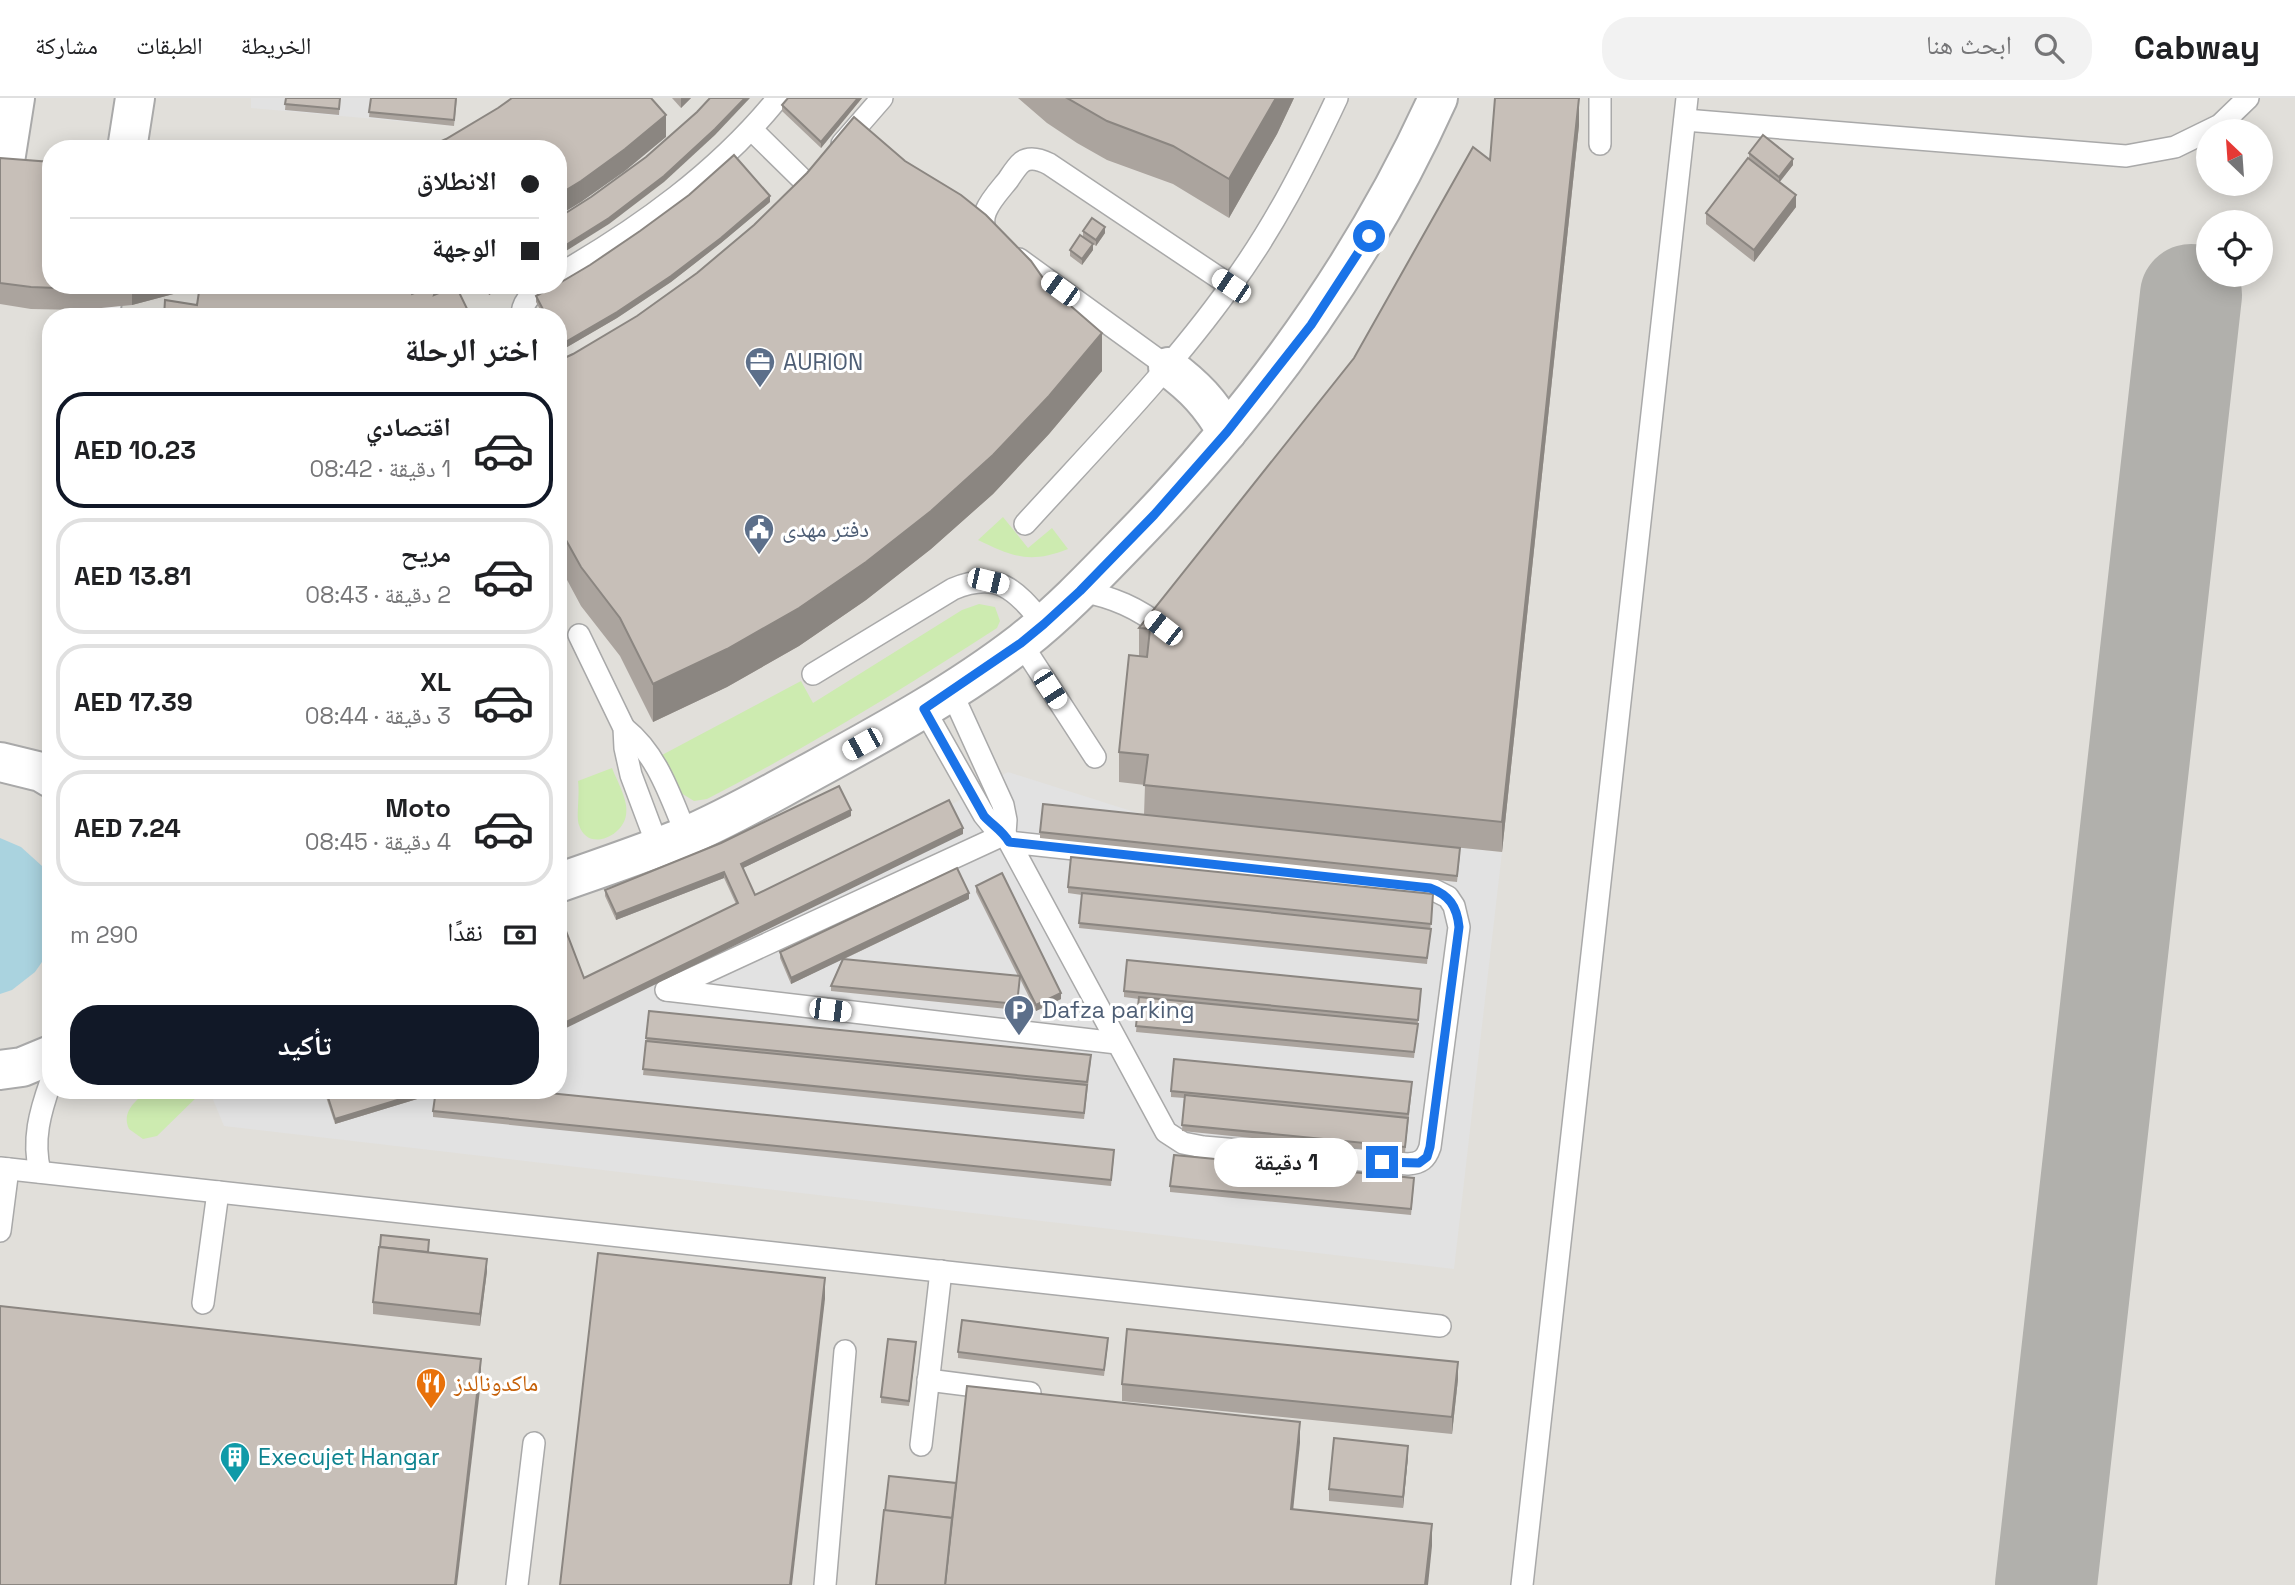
<!DOCTYPE html>
<html lang="ar">
<meta charset="utf-8">
<style>
body{margin:0;font-family:"Space Grotesk","Noto Naskh Arabic",sans-serif;background:#f2f2f2;color:#202124;direction:rtl;height:100vh;display:flex;flex-direction:column;font-size:26px;white-space:nowrap}
*{box-sizing:border-box;margin:0}
p{font-size:23px;color:#757577}
.icon{flex:none;width:38px;height:38px;fill:none;stroke:currentColor;stroke-width:2;stroke-linecap:round;stroke-linejoin:round}
.map{position:relative;flex:1;overflow:hidden;direction:ltr}
.sheet{position:absolute;left:42px;top:210px;width:525px;height:791px;display:flex;flex-direction:column;background:#fff;border-radius:28px;box-shadow:0 4px 18px #0003;direction:rtl}
.sheet>*{flex:none}
.guide{position:absolute;left:42px;top:42px;width:525px;height:154px;border-radius:28px;box-shadow:0 4px 18px #0003;direction:rtl;display:grid;align-content:center;height:154px;padding:0 28px;background:#fff}
.needle{width:46px;rotate:335deg}
.fabs{position:absolute;left:2196px;top:21px;display:grid;gap:14px}
.fabs a{display:grid;place-items:center;width:77px;height:77px;border-radius:50%;background:#fff;box-shadow:0 4px 18px #0003;font-size:35px}
.end{position:absolute;width:32px;height:32px;margin:-16px;border:9px solid #1a73e8;background:#fff;box-shadow:0 0 0 4px #fff}
.from{border-radius:50%}
.bubble{position:absolute;height:49px;border-radius:24px;background:#fff;box-shadow:0 4px 18px #0003;font-size:23px;font-weight:700;line-height:49px;text-align:center;direction:rtl}
.car{position:absolute;width:21px;height:42px;margin:-21px -10px;border-radius:9px;box-shadow:0 0 5px 2px #0007;background:linear-gradient(#fff 24%,#345 0 40%,#fff 0 76%,#345 0 86%,#fff 0)}
.guide b{display:flex;align-items:center;gap:24px;height:66px;font-size:26px}
.guide b+b{border-top:2px solid #e0e0e0}
.guide i{width:18px;height:18px;background:#202124}
ul{padding:0;list-style:none}
li{display:flex;align-items:center;gap:21px;height:116px;margin:0 14px 10px;padding:0 14px;border:4px solid #e0e0e0;border-radius:28px}
li div{flex:1}
li b{display:block;font-size:26px}
li em{font-style:normal;font-weight:700}
li.on{border-color:#111827}
li>.icon{width:63px;height:63px;stroke-width:1.5}
h2{padding:0 28px;font-size:32px;line-height:84px}
.pay{display:flex;align-items:center;gap:18px;height:77px;padding:0 28px;font-size:26px}
.pay p{margin-inline-start:auto}
.action{display:flex;gap:14px;margin-top:auto;padding:14px 28px}
.action a{flex:1;height:80px;border-radius:28px;background:#111827;color:#fff;font-size:28px;font-weight:700;line-height:80px;text-align:center}
header{display:flex;align-items:center;gap:42px;box-sizing:border-box;height:98px;padding:0 35px;background:#fff;border-bottom:2px solid #e0e0e0}
header strong{font-size:33px}
nav{display:flex;gap:38px;margin-inline-start:auto;font-size:24px}
.search{width:490px;height:63px;background:#f2f2f2;display:flex;align-items:center;gap:18px;box-sizing:border-box;padding:0 24px;border-radius:28px;color:#757577;font-size:26px}
.map>svg:first-child{display:block}
.airport{fill:#e1dfda;fill-rule:evenodd}
.grass{fill:#cdebb0}
.parking{fill:#e2e2e2}
.water{fill:#aad3df}
.lines{fill:none;stroke-linecap:round;stroke-linejoin:round}
.taxiway{stroke:#b1b0ac;stroke-width:102}
.service-casing{stroke:#a9a9a9;stroke-width:24}
.tertiary-casing{stroke:#a9a9a9;stroke-width:42}
.service{stroke:#fff;stroke-width:21}
.tertiary{stroke:#fff;stroke-width:38}
.wall{fill:#aba49e}
.shaded-wall{fill:#8b8681}
.building{fill:#c7bfb8;stroke:#8b8681;stroke-width:2}
.route{stroke:#1a73e8;stroke-width:9}
.labels{text-anchor:middle;dominant-baseline:central;stroke-width:6;stroke-linejoin:round;paint-order:stroke}
.service-label{font-size:23px;fill:#4e5e75;stroke:#fff;text-anchor:start}
.food-label{font-size:23px;fill:#c56008;stroke:#fff;text-anchor:start}
.culture-label{font-size:23px;fill:#0d838f;stroke:#fff;text-anchor:start}
</style>
<header>
<strong>Cabway</strong>
<div class="search"><svg class="icon" aria-label="search" viewBox="0 0 24 24"><circle cx="10" cy="10" r="6"/><path d="M15 15l6 6"/></svg>ابحث هنا</div>
<nav><a>الخريطة</a><a>الطبقات</a><a>مشاركة</a></nav>
</header>
<div class="map">
<svg width="2295" height="1487" viewBox="0 0 2295 1487">
<rect width="100%" height="100%" fill="#f2efe9"/>
<path class="airport" d="M0,0H2295V1487H0ZM2208,33H2261V86H2208ZM51,51H558V187H51ZM2208,124H2261V177H2208ZM51,219H558V992H51Z"/>
<g class="grass">
<path d="M1003,419L1028,450L1052,430L1068,451C1030,466 1013,459 978,442Z"/>
<path d="M979,506L995,509L1000,523L997,530C903,591 808,649 707,701L694,703L681,695L662,657L801,583L813,605L962,512Z"/>
<path d="M612,670C617,683 629,703 626,717C623,739 587,754 579,727C576,718 580,697 578,683Z"/>
<path d="M148,992H204L157,1038L143,1041L129,1031C121,1013 136,1003 148,992Z"/>
</g>
<g class="parking">
<path d="M251,0H457L454,28L251,10Z"/>
<path d="M1008,674L1144,717L1502,754L1454,1171L224,1028L209,992H558V818L583,886L738,811L724,780L616,822L839,693L851,718L742,771L755,803L949,708Z"/>
</g>
<path class="water" d="M0,740L21,749L42,768L51,787V851L35,874L12,892L0,896Z"/>
<g class="lines">
<path class="taxiway" d="M2046,1487L2191,197"/>
<g class="service-casing">
<g id="service">
<path d="M1685,22L2126,58L2175,49L2220,27L2248,0"/>
<path d="M752,32L807,86"/>
<path d="M842,46L882,0"/>
<path d="M1600,46V0"/>
<path d="M991,140C971,121 996,97 1008,82C1012,76 1017,68 1022,64C1031,58 1041,62 1049,66L1231,188"/>
<path d="M1019,161L1168,269"/>
<path d="M558,177C640,130 718,74 778,0"/>
<path d="M522,219C521,205 532,195 542,187"/>
<path d="M1025,426C1095,349 1169,274 1230,189C1273,131 1306,66 1337,0"/>
<path d="M1080,493C1113,499 1138,510 1163,530"/>
<path d="M579,537L624,630L625,650L631,677L658,749"/>
<path d="M1021,545L1095,659"/>
<path d="M813,576L953,491C999,472 1015,492 1044,526"/>
<path d="M951,593L1003,707L1006,722L1005,736"/>
<path d="M924,611L984,717L993,728L1005,736L1166,1034L1183,1045L1203,1049L1408,1066C1421,1065 1426,1061 1430,1049L1459,829L1454,808L1448,799L1430,790L1009,744"/>
<path d="M624,630C658,657 670,698 687,738"/>
<path d="M666,892L1117,945"/>
<path d="M667,892L1005,736"/>
<path d="M0,1070L1440,1228"/>
<path d="M40,1074C32,1042 40,1014 51,983"/>
<path d="M0,1133L8,1071"/>
<path d="M203,1205L218,1094"/>
<path d="M928,1282L1030,1295"/>
<path d="M921,1347L941,1173"/>
<path d="M517,1487L534,1345"/>
<path d="M825,1487L845,1253"/>
<path d="M1522,1487L1687,0"/>
</g>
</g>
<g class="tertiary-casing">
<g id="tertiary">
<path d="M127,51L135,0"/>
<path d="M0,124L3,76L15,0"/>
<path d="M100,219L104,187"/>
<path d="M1168,269C1195,289 1210,305 1227,334"/>
<path d="M0,664L41,674L51,680"/>
<path d="M558,785C600,770 643,756 684,739C727,721 768,697 809,675C882,635 956,595 1022,544C1064,511 1100,472 1137,434C1262,305 1364,164 1438,0"/>
<path d="M0,972L22,969L51,957"/>
</g>
</g>
<use href="#service" class="service"/>
<use href="#tertiary" class="tertiary"/>
</g>
<g class="wall">
<path d="M286,0H340L339,17L285,12Z"/>
<path d="M371,0H457L454,28L369,19Z"/>
<path d="M672,0H691L681,10Z"/>
<path d="M862,0L821,50L782,13V7Z"/>
<path d="M1018,0H1294L1277,36L1229,120L1173,86L1107,62L1077,45L1047,25Z"/>
<path d="M1579,27L1502,754L1336,737L1460,756L1457,784L1040,740V734L1144,717L1145,687L1119,684V654L1139,558V530L1354,260L1490,62Z"/>
<path d="M1749,55L1793,67L1779,84L1796,109L1754,164L1706,126V115L1749,61Z"/>
<path d="M0,60L51,187H181V194L132,207L81,212L31,211L0,206Z"/>
<path d="M770,104L721,145L671,184L617,220L562,252L558,246V219H544L536,204V198Z"/>
<path d="M1083,133L1105,135L1096,148L1086,141L1093,152L1082,167L1070,158V152L1083,139Z"/>
<path d="M482,187H506L489,197Z"/>
<path d="M558,263L1102,273L1049,336L993,396L931,451L866,502L799,548L727,589L653,624L620,558L581,508L566,480L558,463Z"/>
<path d="M851,718L743,770L755,797L963,736L561,892L558,884V812L584,880L736,806L724,780L616,822L605,798V792Z"/>
<path d="M976,788L1061,901L1036,913L1020,881L1017,912L831,893V888L842,861L791,886L780,860V854L969,801L844,861L1018,878L976,794Z"/>
<path d="M1068,789L1433,802L1427,866L1079,830L1082,797L1068,795Z"/>
<path d="M1124,893L1421,896L1414,960L1136,934L1139,901L1124,899Z"/>
<path d="M649,913L1091,963L1084,1021L643,977Z"/>
<path d="M1412,990L1405,1055L1182,1033L1184,1000L1171,999V993Z"/>
<path d="M326,993L427,998L335,1026L326,999Z"/>
<path d="M433,1013L1114,1058L1111,1088L433,1019Z"/>
<path d="M1414,1086L1411,1117L1170,1094V1088Z"/>
<path d="M429,1154L487,1173L480,1228L373,1216V1204Z"/>
<path d="M1108,1246L1104,1278L958,1260V1254Z"/>
<path d="M916,1250L909,1308L881,1305V1299Z"/>
<path d="M1458,1281L1452,1336L1122,1303V1286Z"/>
<path d="M1408,1359L1403,1410L1329,1403V1391Z"/>
</g>
<g class="shaded-wall">
<path d="M681,0H691L681,10Z"/>
<path d="M745,0H750L715,37L664,84L609,126L558,158V152Z"/>
<path d="M858,0H862L821,50V44Z"/>
<path d="M1276,0H1294L1277,36L1229,120V81Z"/>
<path d="M1579,0V27L1502,754V724Z"/>
<path d="M666,17V39L625,73L581,104L558,118V97Z"/>
<path d="M1793,61V67L1779,85V79Z"/>
<path d="M1796,97V109L1754,164V152Z"/>
<path d="M770,98V104L721,145L671,184L617,220L562,252V246Z"/>
<path d="M1105,129V135L1096,148V142Z"/>
<path d="M1093,146V152L1082,167V161Z"/>
<path d="M132,187H181V194L132,207Z"/>
<path d="M402,187H423L402,196Z"/>
<path d="M496,187H506L489,197V191Z"/>
<path d="M1102,235V273L1049,336L993,396L931,451L866,502L799,548L727,589L653,624V586Z"/>
<path d="M851,712V718L741,771V766Z"/>
<path d="M963,730V736L558,934V928Z"/>
<path d="M724,774V780L616,822V816Z"/>
<path d="M969,795V801L791,886V880Z"/>
<path d="M1061,895V901L1036,913V907Z"/>
<path d="M243,992H260L234,1001V995Z"/>
<path d="M427,993V998L335,1026V1021Z"/>
<path d="M487,1161V1173L480,1228V1216Z"/>
<path d="M825,1180V1201L792,1487H790Z"/>
<path d="M481,1261V1283L457,1487H455Z"/>
<path d="M1458,1264V1281L1452,1336V1319Z"/>
<path d="M1300,1324V1345L1291,1433V1411Z"/>
<path d="M1408,1348V1359L1403,1410V1399Z"/>
<path d="M1432,1426V1448L1428,1487H1425Z"/>
</g>
<g class="building">
<path d="M286,0H340L339,11L285,6Z"/>
<path d="M371,0H456L454,22L369,14Z"/>
<path d="M512,0H651L666,17L625,51L581,83L558,97V51H424L446,41L498,10Z"/>
<path d="M710,0H745L715,31L664,78L609,120L558,152V120L591,99L646,59L697,14Z"/>
<path d="M788,0H858L821,44L782,7Z"/>
<path d="M1067,0H1276L1229,81L1173,48L1107,23Z"/>
<path d="M1495,0H1579L1502,724L1144,687L1148,657L1119,654L1129,557L1147,559L1150,531L1139,530L1354,260L1473,49L1490,62Z"/>
<path d="M854,19L905,63L961,97L986,117L1031,163L1050,190L1102,235L1049,298L993,357L931,413L866,464L799,510L727,551L653,586L620,520L581,469L566,442L558,424V263L573,256L637,218L697,175L754,127L807,75Z"/>
<path d="M1763,37L1793,61L1779,79L1749,55Z"/>
<path d="M734,57L770,98L721,140L671,178L617,214L562,246L558,240V219H547L536,198L556,187H558V186L590,167L640,133L689,97Z"/>
<path d="M0,60L51,64V187H111L81,191L31,189L0,185Z"/>
<path d="M1748,60L1796,97L1754,152L1706,115Z"/>
<path d="M1092,120L1105,129L1096,142L1083,133Z"/>
<path d="M1080,137L1093,146L1082,161L1070,152Z"/>
<path d="M200,187H408L412,196L434,187H437L434,197L456,188L471,219H164L165,202L197,207Z"/>
<path d="M486,187H496L489,191Z"/>
<path d="M839,688L851,712L741,766L755,797L949,702L963,730L558,928V893L563,891L558,879V812L584,880L738,805L724,774L616,816L605,792L721,745Z"/>
<path d="M1043,706L1460,750L1457,778L1040,734Z"/>
<path d="M1071,759L1433,796L1431,826L1068,789Z"/>
<path d="M957,770L969,795L791,880L780,854Z"/>
<path d="M1002,775L1061,895L1036,907L976,788Z"/>
<path d="M1082,795L1431,831L1427,860L1079,825Z"/>
<path d="M843,861L1020,878L1017,906L831,888Z"/>
<path d="M1127,862L1421,891L1418,922L1124,893Z"/>
<path d="M1139,899L1418,926L1414,954L1136,928Z"/>
<path d="M649,913L1091,957L1087,984L646,940Z"/>
<path d="M646,943L1087,987L1084,1015L643,971Z"/>
<path d="M1174,961L1412,984L1408,1016L1171,993Z"/>
<path d="M233,992H243L234,995Z"/>
<path d="M328,992H427V993L335,1021L326,993Z"/>
<path d="M436,992H519L1114,1052L1111,1082L433,1013Z"/>
<path d="M1185,997L1408,1020L1405,1049L1182,1027Z"/>
<path d="M1174,1057L1414,1080L1411,1111L1170,1088Z"/>
<path d="M381,1137L429,1142L428,1154L380,1149Z"/>
<path d="M379,1149L487,1161L480,1216L373,1204Z"/>
<path d="M598,1155L825,1180L790,1487H560Z"/>
<path d="M0,1208L481,1261L455,1487H0Z"/>
<path d="M962,1222L1108,1240L1104,1272L958,1254Z"/>
<path d="M1127,1231L1458,1264L1452,1319L1122,1286Z"/>
<path d="M888,1241L916,1244L909,1303L881,1299Z"/>
<path d="M967,1288L1300,1324L1291,1411L1432,1426L1425,1487H945Z"/>
<path d="M1334,1340L1408,1348L1403,1399L1329,1391Z"/>
<path d="M889,1378L956,1385L952,1420L885,1413Z"/>
<path d="M884,1412L952,1420L945,1487H876Z"/>
</g>
<g class="lines">
<path class="route" d="M1369,138L1311,227L1227,334L1154,417L1080,493L1044,526L1021,545L924,611L984,718C992,727 1003,733 1009,744L1430,790C1449,797 1457,808 1459,829L1430,1049L1427,1059L1419,1065L1382,1064"/>
</g>
<defs>
<g id="office-pin" transform="scale(1.575)"><path d="M0 17L-7.5 6A9.5 9.5 0 1 1 7.5 6Z" fill="#5c6f8a" stroke="#fff"/><path d="M-6-3h4V-5.5h4V-3h4V5H-6ZM-1-4.5V-3h2v-1.5ZM-6 0V1H6V0Z" fill="#fff"/></g>
<g id="civic-pin" transform="scale(1.575)"><path d="M0 17L-7.5 6A9.5 9.5 0 1 1 7.5 6Z" fill="#5c6f8a" stroke="#fff"/><path d="M-.6-6.5H3V-4.5H.6V-3L4-1V1h2V6H-6V1h2V-1L-.6-3ZM-1.2 2.5V6h2.4V2.5Z" fill="#fff"/></g>
<g id="parking-pin" transform="scale(1.575)"><path d="M0 17L-7.5 6A9.5 9.5 0 1 1 7.5 6Z" fill="#5c6f8a" stroke="#fff"/><path d="M-3.5-5.5H1a3.5 3.5 0 0 1 0 7H-1V5.5H-3.5ZM-1-3.4V-.6H.8a1.4 1.4 0 0 0 0-2.8Z" fill="#fff"/></g>
<g id="restaurant-pin" transform="scale(1.575)"><path d="M0 17L-7.5 6A9.5 9.5 0 1 1 7.5 6Z" fill="#e8710a" stroke="#fff"/><path d="M-5-6h1v4h1v-4h1v4h1v-4h1v5L-1.5 .5V6h-2V.5L-5-1ZM5-6V6H3V1.5H1.5Q1.5-4 5-6Z" fill="#fff"/></g>
<g id="building-pin" transform="scale(1.575)"><path d="M0 17L-7.5 6A9.5 9.5 0 1 1 7.5 6Z" fill="#0f9aa8" stroke="#fff"/><path d="M-4-6H4V6H1V3H-1V6H-4ZM-2.5-4.3h1.7v1.8h-1.7ZM.8-4.3h1.7v1.8H.8ZM-2.5-1h1.7V.8h-1.7ZM.8-1h1.7V.8H.8Z" fill="#fff"/></g>
</defs>
<g fill-rule="evenodd">
<use href="#office-pin" x="760" y="264"/>
<use href="#civic-pin" x="759" y="431"/>
<use href="#parking-pin" x="1019" y="912"/>
<use href="#restaurant-pin" x="431" y="1285"/>
<use href="#building-pin" x="235" y="1359"/>
</g>
<g class="labels">
<g class="service-label">
<text x="783" y="264">AURION</text>
<text x="782" y="431">دفتر مهدى</text>
<text x="1042" y="912">Dafza parking</text>
</g>
<g class="food-label">
<text x="454" y="1285">ماكدونالدز</text>
</g>
<g class="culture-label">
<text x="258" y="1359">Execujet Hangar</text>
</g>
</g>
</svg>
<div class="fabs">
<a><svg class="needle" viewBox="-14 -14 28 28"><path d="M0-13l5 13h-10z" fill="#e53935"/><path d="M0 13l5-13h-10z" fill="#757577"/></svg></a>
<a><svg class="icon" aria-label="locate" viewBox="0 0 24 24"><circle cx="12" cy="12" r="6"/><path d="M12 2v4M12 18v4M2 12h4M18 12h4"/></svg></a>
</div>
<i class="end from" style="left:1369px;top:138px"></i>
<i class="end" style="left:1382px;top:1064px"></i>
<div class="bubble" style="left:1214px;top:1040px;width:144px">1 دقيقة</div>
<i class="car" style="left:1231px;top:188px;rotate:304deg"></i>
<i class="car" style="left:1060px;top:191px;rotate:306deg"></i>
<i class="car" style="left:988px;top:483px;rotate:103deg"></i>
<i class="car" style="left:1163px;top:530px;rotate:308deg"></i>
<i class="car" style="left:1050px;top:591px;rotate:147deg"></i>
<i class="car" style="left:862px;top:646px;rotate:241deg"></i>
<i class="car" style="left:830px;top:912px;rotate:97deg"></i>
<div class="guide">
<b><i class="from"></i>الانطلاق</b>
<b><i></i>الوجهة</b>
</div>
<section class="sheet">
<h2>اختر الرحلة</h2>
<ul>
<li class="on"><svg class="icon" aria-label="car" viewBox="0 0 24 24"><path d="M5 17H2v-5l4-1 3-4h7l3 4 3 1v5h-3M9 17h6M6 11h13"/><circle cx="7" cy="17" r="2"/><circle cx="17" cy="17" r="2"/></svg><div><b>اقتصادي</b><p>1 دقيقة · 08:42</p></div><em>AED 10.23</em></li>
<li><svg class="icon" aria-label="car" viewBox="0 0 24 24"><path d="M5 17H2v-5l4-1 3-4h7l3 4 3 1v5h-3M9 17h6M6 11h13"/><circle cx="7" cy="17" r="2"/><circle cx="17" cy="17" r="2"/></svg><div><b>مريح</b><p>2 دقيقة · 08:43</p></div><em>AED 13.81</em></li>
<li><svg class="icon" aria-label="car" viewBox="0 0 24 24"><path d="M5 17H2v-5l4-1 3-4h7l3 4 3 1v5h-3M9 17h6M6 11h13"/><circle cx="7" cy="17" r="2"/><circle cx="17" cy="17" r="2"/></svg><div><b>XL</b><p>3 دقيقة · 08:44</p></div><em>AED 17.39</em></li>
<li><svg class="icon" aria-label="car" viewBox="0 0 24 24"><path d="M5 17H2v-5l4-1 3-4h7l3 4 3 1v5h-3M9 17h6M6 11h13"/><circle cx="7" cy="17" r="2"/><circle cx="17" cy="17" r="2"/></svg><div><b>Moto</b><p>4 دقيقة · 08:45</p></div><em>AED 7.24</em></li>
</ul>
<div class="pay"><svg class="icon" aria-label="cash" viewBox="0 0 24 24"><path d="M3 7h18v10H3z"/><circle cx="12" cy="12" r="2"/></svg>نقدًا<p>290 m</p></div>
<div class="action"><a>تأكيد</a></div>
</section>
</div>
